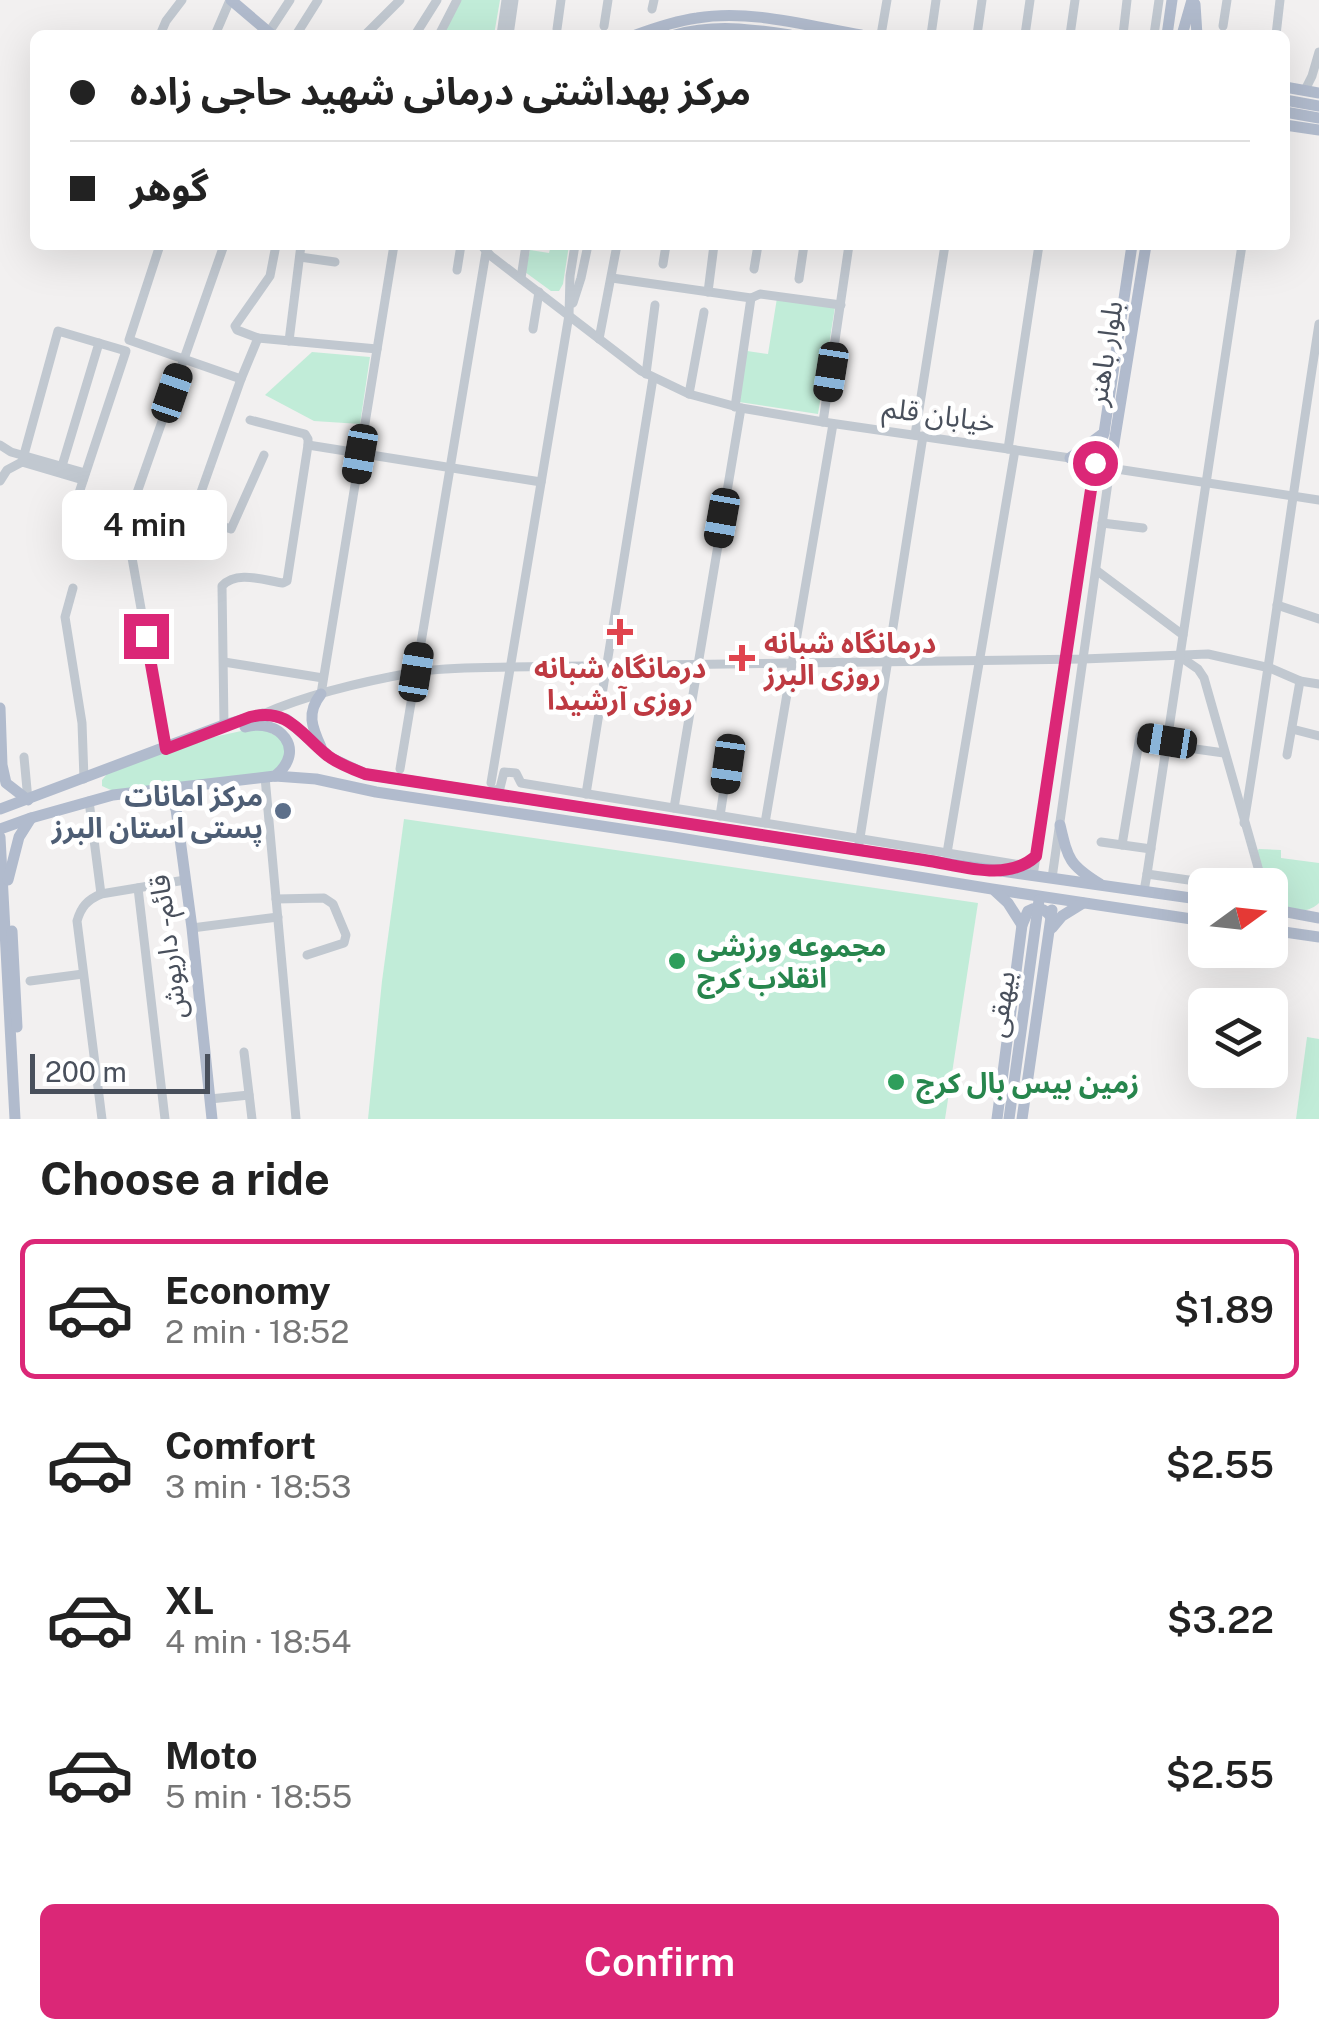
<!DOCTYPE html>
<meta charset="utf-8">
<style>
body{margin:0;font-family:"Public Sans","Noto Sans Arabic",sans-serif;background:#f6f6f6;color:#222;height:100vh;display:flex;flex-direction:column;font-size:38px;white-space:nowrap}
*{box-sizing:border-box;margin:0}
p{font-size:32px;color:#767676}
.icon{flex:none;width:55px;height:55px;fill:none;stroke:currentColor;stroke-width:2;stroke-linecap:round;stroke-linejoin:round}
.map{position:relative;height:1119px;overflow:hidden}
.drawer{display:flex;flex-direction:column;background:#fff;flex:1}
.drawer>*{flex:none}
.banner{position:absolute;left:30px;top:30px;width:1260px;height:220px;border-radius:15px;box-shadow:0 10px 40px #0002;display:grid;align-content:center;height:220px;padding:0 40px;background:#fff}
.needle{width:65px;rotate:75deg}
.tools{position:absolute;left:1188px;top:868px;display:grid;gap:20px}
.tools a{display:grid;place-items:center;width:100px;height:100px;border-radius:15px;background:#fff;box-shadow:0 10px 40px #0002;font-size:50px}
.scale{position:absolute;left:30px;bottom:25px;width:180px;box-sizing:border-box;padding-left:10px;border:5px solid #49505c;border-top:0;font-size:28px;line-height:35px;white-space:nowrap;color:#49505c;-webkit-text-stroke:8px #fff;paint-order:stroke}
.end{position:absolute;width:45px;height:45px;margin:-22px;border:12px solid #db2777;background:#fff;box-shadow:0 0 0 5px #fff}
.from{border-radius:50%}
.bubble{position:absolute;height:70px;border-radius:15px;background:#fff;box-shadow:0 10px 40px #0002;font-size:32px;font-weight:600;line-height:70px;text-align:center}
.car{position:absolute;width:30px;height:60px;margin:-30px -15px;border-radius:12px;box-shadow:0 0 8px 2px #0007;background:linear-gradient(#222 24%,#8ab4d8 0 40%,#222 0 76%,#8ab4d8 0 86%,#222 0)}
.banner b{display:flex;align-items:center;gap:35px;height:95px;font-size:38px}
.banner b+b{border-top:2px solid #e0e0e0}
.banner i{width:25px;height:25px;background:#222}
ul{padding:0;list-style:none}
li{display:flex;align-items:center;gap:30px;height:140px;margin:0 20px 15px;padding:0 20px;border:5px solid transparent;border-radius:15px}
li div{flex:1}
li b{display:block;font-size:38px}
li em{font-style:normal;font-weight:600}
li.active{border-color:#db2777}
li>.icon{width:90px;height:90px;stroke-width:1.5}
h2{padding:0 40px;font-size:45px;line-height:120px}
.primary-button{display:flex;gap:20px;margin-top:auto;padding:20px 40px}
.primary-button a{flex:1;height:115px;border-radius:15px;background:#db2777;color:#fff;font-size:40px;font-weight:600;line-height:115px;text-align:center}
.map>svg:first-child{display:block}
.green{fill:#c1ecd8}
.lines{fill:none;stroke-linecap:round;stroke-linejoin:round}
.minor{stroke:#c1c8d0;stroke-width:9}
.major{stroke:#b1bbcd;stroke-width:11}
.route{stroke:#db2777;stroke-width:12}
.health-dot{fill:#e0444e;stroke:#fff;stroke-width:4}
.service-dot{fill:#5c6f8a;stroke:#fff;stroke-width:4}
.leisure-dot{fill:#2e9e5b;stroke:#fff;stroke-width:4}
.labels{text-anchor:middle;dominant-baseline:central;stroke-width:10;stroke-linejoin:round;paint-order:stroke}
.street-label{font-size:28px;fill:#49505c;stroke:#fff}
.health-label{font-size:28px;font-weight:bold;fill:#be3a42;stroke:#fff;text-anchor:start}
.service-label{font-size:28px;font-weight:bold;fill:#4e5e75;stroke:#fff;text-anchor:end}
.leisure-label{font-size:28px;font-weight:bold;fill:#27864d;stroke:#fff;text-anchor:start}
</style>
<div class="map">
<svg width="1319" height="1119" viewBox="0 0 1319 1119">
<rect width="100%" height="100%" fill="#f2f0f0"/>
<g class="green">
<path d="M459,0H500L494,35H442Z"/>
<path d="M551,245H569L563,284L559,291H551L525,272L530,250L549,253Z"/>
<path d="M777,298L835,307L818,414L739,402L747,351L768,354Z"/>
<path d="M312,352L370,357L360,424L314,421L265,395Z"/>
<path d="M260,727L283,740L286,757L276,769L270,772L113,791L102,786V780L107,774L191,742Z"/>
<path d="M404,819L978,903L945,1119H368L382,981Z"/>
<path d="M1259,849L1281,850V858L1319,863V903C1302,919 1270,911 1270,885H1267L1256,852Z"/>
<path d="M1307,1037L1319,1039V1119H1296Z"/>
</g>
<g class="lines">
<g class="minor">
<path d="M652,9L654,0"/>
<path d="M604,26L608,0"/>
<path d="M1223,26L1227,0"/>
<path d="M557,29L561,0"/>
<path d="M269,32L290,0"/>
<path d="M160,35L166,21L182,0"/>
<path d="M215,35L230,0"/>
<path d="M296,35L318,0"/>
<path d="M365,35L400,0"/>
<path d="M415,35L437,0"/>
<path d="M439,35L457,0"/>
<path d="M501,35L506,0"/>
<path d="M509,35L514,0"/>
<path d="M881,35L887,0"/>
<path d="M931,35L936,0"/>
<path d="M977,35L982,0"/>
<path d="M1025,35L1030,0"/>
<path d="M1070,35L1075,0"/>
<path d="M1123,35L1127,0"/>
<path d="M1154,35L1159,0"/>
<path d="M1276,35L1280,0"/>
<path d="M1305,90L1312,76L1319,52"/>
<path d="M160,245L129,340L241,379"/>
<path d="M276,245L270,276L235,326L237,330L258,338L377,349"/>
<path d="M481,245L491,256L641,371L689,394L741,408L823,422L1070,458L1110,468L1319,500"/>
<path d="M300,257L335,262"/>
<path d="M663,264L666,245"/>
<path d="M754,269L758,245"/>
<path d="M457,270L461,245"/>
<path d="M521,278L526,245"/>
<path d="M612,278L751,298L760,294L841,305"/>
<path d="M799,279L804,245"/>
<path d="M708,292L714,245"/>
<path d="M573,303L581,278L588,245"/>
<path d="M533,329L539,292"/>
<path d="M599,339L617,245"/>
<path d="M289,341L301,245"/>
<path d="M646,374L655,305"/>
<path d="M689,394L704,312"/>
<path d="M735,407L751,298"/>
<path d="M823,422L849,245"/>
<path d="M915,435L945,245"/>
<path d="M0,445L11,452L85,473"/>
<path d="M308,445L541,482"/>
<path d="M1008,449L1039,245"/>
<path d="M22,462L58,331L126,351L78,496"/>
<path d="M62,466L99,343"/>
<path d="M0,481L7,470L22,462L83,480"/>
<path d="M192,517L231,529L264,455"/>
<path d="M1102,523L1143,528"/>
<path d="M188,529L241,379L258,338"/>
<path d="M1096,570L1183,635"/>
<path d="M73,588L65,617L82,723L84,779"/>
<path d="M1277,605L1319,619"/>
<path d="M1182,658L1198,669L1204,678L1263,885"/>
<path d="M224,662L323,678"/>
<path d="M321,694L394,245"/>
<path d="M263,714C311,693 365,681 416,672C447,667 479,668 511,667L1083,659L1208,654L1270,668L1300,681L1319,684"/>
<path d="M224,725L222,586C236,570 263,580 283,583L287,581L308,445V439L305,434L250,420"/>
<path d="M1292,729L1319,736"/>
<path d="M1167,745L1224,753"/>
<path d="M166,749L126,524L224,245"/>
<path d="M1287,755L1300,681"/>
<path d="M24,757L28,800"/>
<path d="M400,769L486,252"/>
<path d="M265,777L296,1119"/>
<path d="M491,783L569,315L570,276L575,245"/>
<path d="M490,793L500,788L504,772L516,773L521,783L1021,865"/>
<path d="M586,794L653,378"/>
<path d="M89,801L101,894"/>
<path d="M674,808L741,408"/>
<path d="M720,816L728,763"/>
<path d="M765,823L833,424"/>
<path d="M1244,823C1271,657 1293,490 1319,324"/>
<path d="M1101,842L1151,849"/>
<path d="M859,844L923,436"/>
<path d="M1122,845L1140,736L1167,741"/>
<path d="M947,853L1015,450"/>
<path d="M1147,874L1242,245"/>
<path d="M1033,876L1095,463"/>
<path d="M1052,878L1110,468"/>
<path d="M138,888L165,1119"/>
<path d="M1144,891L1147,874L1223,885"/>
<path d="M276,899L324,898L333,904L346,935L344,943L307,955"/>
<path d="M192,928L278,917"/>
<path d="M30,981L83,974"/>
<path d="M244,1052L252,1119"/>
<path d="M210,1099L249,1095"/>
<path d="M102,1119L77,921C81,907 87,900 101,894L185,880"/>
</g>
<g class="major">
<path d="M231,0L272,35"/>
<path d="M1195,4L1197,35"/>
<path d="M636,35C655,28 676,21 697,18C750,9 809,26 861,35"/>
<path d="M675,35C714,24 751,29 790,35"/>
<path d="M1167,35L1172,0"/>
<path d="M1182,35L1192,0"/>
<path d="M1285,87L1319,93"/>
<path d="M1285,100L1319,106"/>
<path d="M1285,112L1319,118"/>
<path d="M1285,125L1319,130"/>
<path d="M1070,458L1104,433"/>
<path d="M1095,463L1104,433L1132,245"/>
<path d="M1110,468L1146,245"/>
<path d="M0,708L2,765L6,783L28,800"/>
<path d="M245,727C279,717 308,750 275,776"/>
<path d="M321,747C312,727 306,713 321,694"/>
<path d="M154,792L170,798L176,809L192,928L212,1119"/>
<path d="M0,809L224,725L263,714L286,719L331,758L365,774L924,860L1205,900"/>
<path d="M1060,825C1068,859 1069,865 1100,884"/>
<path d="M0,829L31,818L113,795L275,776L316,779L376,792L674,837L992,889L1205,921"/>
<path d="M0,837L15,1119"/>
<path d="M1010,870L1027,864L1036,856"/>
<path d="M8,880L19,837L31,818"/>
<path d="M995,891L1008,903L1022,925"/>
<path d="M1270,909L1319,918"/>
<path d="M1052,928L1062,916L1083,903"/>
<path d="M1270,930L1319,937"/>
<path d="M12,931L17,1027"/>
<path d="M997,1119L1022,925L1028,911C1037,906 1045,908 1051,917"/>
<path d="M1009,1119L1039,900"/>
<path d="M1022,1119L1052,910"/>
</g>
</g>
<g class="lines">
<path class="route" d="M146,636L166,749L250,717C289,707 301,735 328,756C339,764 352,769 365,774L924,860C959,865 1007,883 1036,856L1095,463"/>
</g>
<g class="health-dot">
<path d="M615 617h10v10h10v10h-10v10h-10v-10h-10v-10h10z"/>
<path d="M737 643h10v10h10v10h-10v10h-10v-10h-10v-10h10z"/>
</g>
<circle class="service-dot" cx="283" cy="811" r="10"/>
<g class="leisure-dot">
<circle cx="677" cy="961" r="10"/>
<circle cx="896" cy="1082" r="10"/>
</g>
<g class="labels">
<g class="street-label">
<text transform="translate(1104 353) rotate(-81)">بلوار باهنر</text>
<text transform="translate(939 414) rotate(8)">خیابان قلم</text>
<text transform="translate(167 947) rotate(-97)">قائم - داریوش</text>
<text transform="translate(1000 1004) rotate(-82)">بیهقی</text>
</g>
<g class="health-label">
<text x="764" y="642">درمانگاه شبانه<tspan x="764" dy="32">روزی البرز</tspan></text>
<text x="620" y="667" text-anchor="middle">درمانگاه شبانه<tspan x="620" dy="32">روزی آرشیدا</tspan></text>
</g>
<g class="service-label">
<text x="263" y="795">مرکز امانات<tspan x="263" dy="32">پستی استان البرز</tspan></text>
</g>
<g class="leisure-label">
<text x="697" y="945">مجموعه ورزشی<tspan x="697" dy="32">انقلاب کرج</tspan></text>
<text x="916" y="1082">زمین بیس بال کرج</text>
</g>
</g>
</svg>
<div class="tools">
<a><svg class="needle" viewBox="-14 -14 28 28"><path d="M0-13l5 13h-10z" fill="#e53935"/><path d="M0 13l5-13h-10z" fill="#767676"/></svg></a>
<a><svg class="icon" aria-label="layers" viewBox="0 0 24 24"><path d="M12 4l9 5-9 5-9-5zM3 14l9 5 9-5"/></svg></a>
</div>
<div class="scale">200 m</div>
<i class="end from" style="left:1095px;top:463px"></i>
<i class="end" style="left:146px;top:636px"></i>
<div class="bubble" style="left:62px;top:490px;width:165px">4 min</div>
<i class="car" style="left:831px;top:372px;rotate:189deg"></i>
<i class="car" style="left:172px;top:393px;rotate:19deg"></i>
<i class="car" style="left:360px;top:454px;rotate:190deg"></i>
<i class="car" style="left:722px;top:518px;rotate:190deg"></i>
<i class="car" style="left:416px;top:672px;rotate:9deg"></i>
<i class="car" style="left:1167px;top:741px;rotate:279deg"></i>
<i class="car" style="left:728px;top:764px;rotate:188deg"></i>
<div class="banner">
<b><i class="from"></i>مرکز بهداشتی درمانی شهید حاجی زاده</b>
<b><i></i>گوهر</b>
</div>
</div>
<section class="drawer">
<h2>Choose a ride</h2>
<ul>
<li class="active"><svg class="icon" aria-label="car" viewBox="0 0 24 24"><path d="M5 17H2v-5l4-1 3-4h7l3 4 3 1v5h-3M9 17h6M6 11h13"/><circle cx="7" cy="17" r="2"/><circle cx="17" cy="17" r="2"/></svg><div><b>Economy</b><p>2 min · 18:52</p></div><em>$1.89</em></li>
<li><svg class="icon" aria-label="car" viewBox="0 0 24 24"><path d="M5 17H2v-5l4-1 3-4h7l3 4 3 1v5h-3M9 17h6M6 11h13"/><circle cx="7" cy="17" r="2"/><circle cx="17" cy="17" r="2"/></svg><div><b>Comfort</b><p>3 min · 18:53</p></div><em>$2.55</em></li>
<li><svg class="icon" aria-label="car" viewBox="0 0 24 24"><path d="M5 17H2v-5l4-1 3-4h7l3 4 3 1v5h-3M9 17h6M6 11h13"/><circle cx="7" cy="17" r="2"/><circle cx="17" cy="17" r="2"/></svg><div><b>XL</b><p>4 min · 18:54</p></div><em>$3.22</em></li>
<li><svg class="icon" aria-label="car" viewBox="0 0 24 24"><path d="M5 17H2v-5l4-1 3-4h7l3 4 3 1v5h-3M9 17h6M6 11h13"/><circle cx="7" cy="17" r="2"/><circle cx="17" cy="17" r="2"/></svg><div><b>Moto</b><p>5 min · 18:55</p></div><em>$2.55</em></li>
</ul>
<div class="primary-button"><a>Confirm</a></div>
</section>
